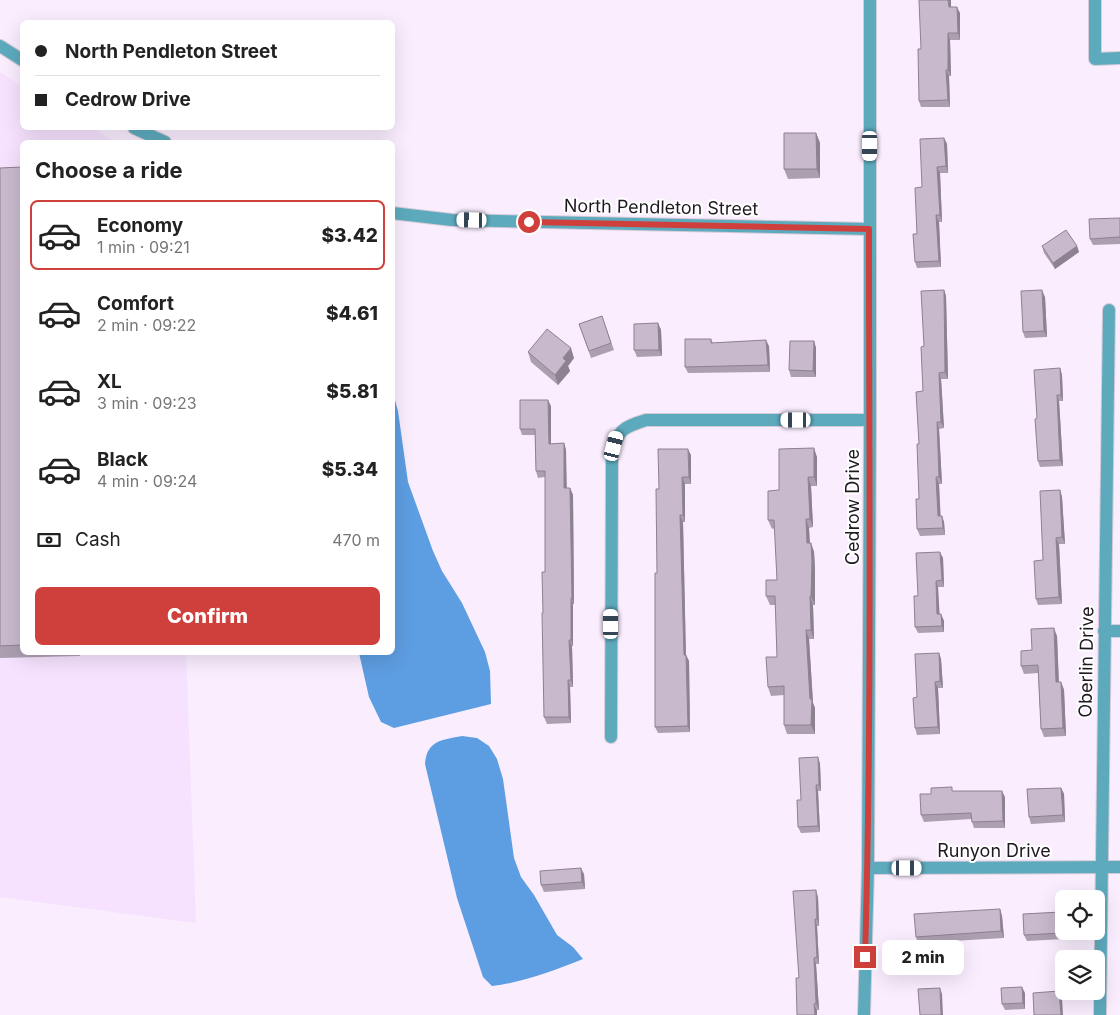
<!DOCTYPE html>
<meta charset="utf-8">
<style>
body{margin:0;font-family:Inter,sans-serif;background:#f6f6f6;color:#222;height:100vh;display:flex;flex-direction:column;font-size:19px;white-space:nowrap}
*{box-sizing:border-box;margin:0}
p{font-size:16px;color:#767676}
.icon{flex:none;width:28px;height:28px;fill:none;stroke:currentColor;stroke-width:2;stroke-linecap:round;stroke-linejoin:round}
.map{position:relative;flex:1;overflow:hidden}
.panel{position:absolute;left:20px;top:140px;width:375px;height:515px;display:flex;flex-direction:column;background:#fff;border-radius:8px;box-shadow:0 5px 20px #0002}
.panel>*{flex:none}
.banner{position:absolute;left:20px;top:20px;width:375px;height:110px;border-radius:8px;box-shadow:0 5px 20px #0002;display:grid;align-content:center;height:110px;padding:0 15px;background:#fff}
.tools{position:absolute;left:1055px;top:890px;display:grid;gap:10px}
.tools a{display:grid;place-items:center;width:50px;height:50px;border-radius:8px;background:#fff;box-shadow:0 5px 20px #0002;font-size:25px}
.end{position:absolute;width:22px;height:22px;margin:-11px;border:6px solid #cf403c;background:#fff;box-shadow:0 0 0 2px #fff}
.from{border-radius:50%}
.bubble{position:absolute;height:35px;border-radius:8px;background:#fff;box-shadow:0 5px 20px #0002;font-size:16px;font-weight:800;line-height:35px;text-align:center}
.car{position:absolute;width:15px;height:30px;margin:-15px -8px;border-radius:6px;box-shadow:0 0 4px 1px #0007;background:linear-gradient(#fff 24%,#345 0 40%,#fff 0 76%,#345 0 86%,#fff 0)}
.banner b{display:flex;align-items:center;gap:18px;height:48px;font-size:19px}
.banner b+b{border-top:1px solid #e0e0e0}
.banner i{width:12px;height:12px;background:#222}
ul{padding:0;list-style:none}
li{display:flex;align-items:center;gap:15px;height:70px;margin:0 10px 8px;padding:0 5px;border:2px solid transparent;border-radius:8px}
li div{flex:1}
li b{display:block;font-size:19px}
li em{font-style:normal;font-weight:800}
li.active{border-color:#cf403c}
li>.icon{width:45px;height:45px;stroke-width:1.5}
h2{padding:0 15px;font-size:22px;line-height:60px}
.pay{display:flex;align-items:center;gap:12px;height:55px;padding:0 15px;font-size:19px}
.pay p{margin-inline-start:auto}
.button{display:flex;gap:10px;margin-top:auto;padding:10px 15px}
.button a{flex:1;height:58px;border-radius:8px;background:#cf403c;color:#fff;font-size:20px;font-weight:800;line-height:58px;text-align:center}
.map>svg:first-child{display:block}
.built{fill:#f6e2fe}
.water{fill:#5d9de1}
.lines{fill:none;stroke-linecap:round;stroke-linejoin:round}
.minor-casing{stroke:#d6cbda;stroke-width:14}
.tertiary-casing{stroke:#d6cbda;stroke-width:14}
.minor{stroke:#5daabd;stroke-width:12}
.tertiary{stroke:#5daabd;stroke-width:12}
.wall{fill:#ac9fb0}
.shaded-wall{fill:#8c8290}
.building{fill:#c8b9cd;stroke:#8c8290}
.route{stroke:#cf403c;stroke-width:6}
.labels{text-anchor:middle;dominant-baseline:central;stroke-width:4;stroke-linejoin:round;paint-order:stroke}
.street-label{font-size:18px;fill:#1e1920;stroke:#fff}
</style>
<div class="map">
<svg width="1120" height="1015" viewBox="0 0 1120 1015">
<rect width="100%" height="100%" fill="#f9edfe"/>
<path class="built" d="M0,72L22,86V128H92L116,142H22V652L186,653L196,923L0,897Z"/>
<g class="water">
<path d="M393,393L398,411L408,482L433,551L442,571L462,603L485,652L490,671L491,704L394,728L381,722L369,697L359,653L392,652Z"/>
<path d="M462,736L477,738L489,746L497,759L503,779L514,858L521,877L534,895L557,935L573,947L583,959C553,971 524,982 492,986L483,977L457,898L425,764C427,740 442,740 462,736Z"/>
</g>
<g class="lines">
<g class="minor-casing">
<g id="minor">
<path d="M1095,0V59L1120,58"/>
<path d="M0,46L22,60"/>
<path d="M134,128L165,142"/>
<path d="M392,213L452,220L869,229"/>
<path d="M1104,631H1120"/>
<path d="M611,737L612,455C618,430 621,428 646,420H870"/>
<path d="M868,868L1120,867"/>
<path d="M1100,1015L1109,310"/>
</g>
</g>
<g class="tertiary-casing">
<path id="tertiary" d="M864,1015L868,868L870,420V0"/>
</g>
<use href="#minor" class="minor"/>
<use href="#tertiary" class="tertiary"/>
</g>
<g class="wall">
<path d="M951,7L960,13V40H950L951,76H949L950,107H921L919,101L921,49Z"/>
<path d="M816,133L820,143V178L788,179L784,169Z"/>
<path d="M944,138L947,144L948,173H940L942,222H939L941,267L917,268L915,262L922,187Z"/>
<path d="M22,167V652H80V656L0,658V168Z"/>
<path d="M1120,218V244L1093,245L1090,239Z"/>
<path d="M1042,246H1077L1079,252L1055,269L1044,253Z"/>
<path d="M944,290L946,296L948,379H941L944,428L939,429L942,484H939L940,516H942L944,522L945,535L920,536L917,529L919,499V444L923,391Z"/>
<path d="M1045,297L1047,337L1025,338L1023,332Z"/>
<path d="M602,316L614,350L591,358L579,324Z"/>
<path d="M658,323L661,330L662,356L637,357L634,350Z"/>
<path d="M711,339L713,343L769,346L770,372L688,373L685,367Z"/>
<path d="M814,341L816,348V377H791L789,370Z"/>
<path d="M528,352L574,358L568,366L570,371L558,385L531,362Z"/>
<path d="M1060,368L1062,375L1063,401H1059L1063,466L1040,467L1038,461L1037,418Z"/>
<path d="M551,406V444L564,443L566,450V488H570L573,495L574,604H573V646H572L573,687H570L571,723L547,724L544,717L543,613L545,572V477L538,478L536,471L535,435H522L520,429Z"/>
<path d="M691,455V484H685V522H683L686,655L689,661L690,732L658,733L655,727L659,489Z"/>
<path d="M817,457V486H811L813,527L809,528L810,543H811L814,552L815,569V605H813L814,639H809L813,703L815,708V734H787L784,725V695L771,696L768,687L777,657L776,605H770L766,596L777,580L775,528L772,529L768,520L779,490Z"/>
<path d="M1060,490L1062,497L1065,544H1059L1062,604L1038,605L1036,599L1043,560Z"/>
<path d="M943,558L944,587H938L939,614H941L944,621V632L918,633L915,627L918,596Z"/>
<path d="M1057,636L1059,682H1061L1064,690L1066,736L1044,737L1041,729L1038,673L1024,674L1021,666L1032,650Z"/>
<path d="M939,653L941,659L943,688H938L940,734L917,735L915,728Z"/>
<path d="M818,757L820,764L821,791H818L820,832L801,833L798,827L801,800Z"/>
<path d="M1061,788L1064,794L1065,822L1031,824L1029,817Z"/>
<path d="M954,791L1005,797V828H974L971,819L924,822L921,815L931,794Z"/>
<path d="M584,874L585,889L544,892L541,885Z"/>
<path d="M818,897L819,926H817L819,964H816L819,1010H817L799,978Z"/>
<path d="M1000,909L1002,916L1004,938L918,943L916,937Z"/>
<path d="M1061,912L1063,919L1064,939L1027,941L1024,935Z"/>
<path d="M1025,993V1009L1005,1010L1002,1004Z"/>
</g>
<g class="shaded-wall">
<path d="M948,0H951V13L949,7Z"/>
<path d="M957,7L960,13V40L958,33Z"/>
<path d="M948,33L950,40L951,76L948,70Z"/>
<path d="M946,70L949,76L950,107L948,100Z"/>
<path d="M816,133L820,143V178L817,169Z"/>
<path d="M944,138L947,144L948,173L946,166Z"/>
<path d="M937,167L940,173L942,222L940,215Z"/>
<path d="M936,215L939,222L941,267L939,261Z"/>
<path d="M1077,246L1079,252L1055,269L1053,263Z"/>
<path d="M944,290L946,296L948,379L945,372Z"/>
<path d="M1042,290L1045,297L1047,337L1044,331Z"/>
<path d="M658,323L661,330L662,356L659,350Z"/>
<path d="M766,340L769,346L770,372L768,365Z"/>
<path d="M814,341L816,348V377L813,371Z"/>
<path d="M571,348L574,358L568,366L570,371L558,385L555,375L563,358Z"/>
<path d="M1060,368L1062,375L1063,401L1061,395Z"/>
<path d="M939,373L941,379L944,428L941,422Z"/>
<path d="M1057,395L1059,401L1063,466L1060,460Z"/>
<path d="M548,400L551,406V450L549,444Z"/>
<path d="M937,422L939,429L942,484L939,477Z"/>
<path d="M564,443L566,450L567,495L564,488Z"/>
<path d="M814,448L817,457V486L814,477Z"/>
<path d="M688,449L691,455V484L689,477Z"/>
<path d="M682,477L685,484V522L683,515Z"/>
<path d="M808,477L811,486L813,527L810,519Z"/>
<path d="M936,477L939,484L941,523L938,516Z"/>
<path d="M570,488L573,495L574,604L572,598Z"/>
<path d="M1060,490L1062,497L1065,544L1062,537Z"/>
<path d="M680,515L683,522L686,661L684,655Z"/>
<path d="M942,516L944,522L945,535L943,528Z"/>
<path d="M806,519L809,528L810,552L807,543Z"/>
<path d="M1056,538L1059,544L1062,604L1059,597Z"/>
<path d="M811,543L814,552L815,569V605L811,596Z"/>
<path d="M940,552L943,558L944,587L942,580Z"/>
<path d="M936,581L938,587L940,621L937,614Z"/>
<path d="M810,596L813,605L814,639L811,630Z"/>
<path d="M571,598L573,604V646L571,640Z"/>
<path d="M941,614L944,621V632L942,626Z"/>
<path d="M1054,628L1057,636L1059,690L1056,682Z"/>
<path d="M806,630L809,639L813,703L815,708V734L811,725Z"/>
<path d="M569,640L572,646L573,687L571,680Z"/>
<path d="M939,653L941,659L943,688L940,681Z"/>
<path d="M686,655L689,661L690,732L688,726Z"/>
<path d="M568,680L570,687L571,723L569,717Z"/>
<path d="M935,682L938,688L940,734L938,727Z"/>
<path d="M1061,682L1064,690L1066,736L1063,728Z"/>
<path d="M818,757L820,764L821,791L819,785Z"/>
<path d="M816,785L818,791L820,832L818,826Z"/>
<path d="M1061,788L1064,794L1065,822L1063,815Z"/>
<path d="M1002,791L1005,797V828L1003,821Z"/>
<path d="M581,868L584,874L585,889L582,882Z"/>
<path d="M816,890L818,897L819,926L817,919Z"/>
<path d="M1000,909L1002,916L1004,938L1001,931Z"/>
<path d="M1061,912L1063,919L1064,939L1062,933Z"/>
<path d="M815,919L817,926L819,964L817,957Z"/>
<path d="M814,958L816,964L819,1010L816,1003Z"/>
<path d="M1022,987L1025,993V1009L1023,1003Z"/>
<path d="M940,988L942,994L943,1015H941Z"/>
<path d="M1059,991L1062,998L1063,1015H1061Z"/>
<path d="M814,1004L817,1010V1015H815Z"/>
</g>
<g class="building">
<path d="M919,0H948L949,7H957L958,33H948V70H946L948,100L919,101L918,49H921Z"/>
<path d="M784,133H816L817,169H784Z"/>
<path d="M944,138L946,166L937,167L940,215H936L939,261L915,262L913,234H917L915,188L922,187L920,139Z"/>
<path d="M22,167V645L0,646V168Z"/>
<path d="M1120,218V237L1090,239L1089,219Z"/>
<path d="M1066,230L1077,246L1053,263L1042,246Z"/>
<path d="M944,290L945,372L939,373L941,422H937L939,477H936L938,516H942L943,528L917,529L916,499H919L917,444H919L916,392L923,391L921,347L924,346L921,291Z"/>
<path d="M1042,290L1044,331L1023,332L1021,291Z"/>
<path d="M602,316L611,343L589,351L579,324Z"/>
<path d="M658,323L659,350H634V324Z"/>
<path d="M547,329L571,348L563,358L566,361L555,375L528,352Z"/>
<path d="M685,339H711V343L766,340L768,365L685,367Z"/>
<path d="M790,341H814L813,371L789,370Z"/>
<path d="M1060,368L1061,395H1057L1060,460L1038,461L1035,419L1037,418L1034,370Z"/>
<path d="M520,400H548L549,444L564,443V488H570L572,598H571V640H569L571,680H568L569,717H544L542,613H543L542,572H545V471H536L535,429H520Z"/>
<path d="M814,448V477H808L810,519H806L807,543H811L812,561L811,596H810L811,630H806L810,699H812L811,725H784V686L768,687L766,657H777L775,596H766V580H777L774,520H768V491L779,490V449Z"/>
<path d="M658,449H688L689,477H682L683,515H680L684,655H686L688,726L655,727V573H657L656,489H659Z"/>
<path d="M1060,490L1062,537L1056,538L1059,597L1036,599L1034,561L1043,560L1040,491Z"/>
<path d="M940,552L942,580L936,581L937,614H941L942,626L915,627L914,596H918L916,553Z"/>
<path d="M1054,628L1056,682H1061L1063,728L1041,729L1038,665L1021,666V651L1032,650L1031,629Z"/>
<path d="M939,653L940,681L935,682L938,727L915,728L913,698L917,697L915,654Z"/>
<path d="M818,757L819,785H816L818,826L798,827L797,800H801L799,758Z"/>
<path d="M952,787V791H1002L1003,821L972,822L971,813L921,815L920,794H931V788Z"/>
<path d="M1061,788L1063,815L1029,817L1027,789Z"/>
<path d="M581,868L582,882L541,885L540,871Z"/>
<path d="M816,890L817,919H815L817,957L814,958L816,1003L814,1004L815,1015H797L796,978H799L793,891Z"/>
<path d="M1000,909L1001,931L916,937L914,914Z"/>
<path d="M1061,912L1062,933L1024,935L1023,914Z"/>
<path d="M1022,987L1023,1003L1002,1004L1001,988Z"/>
<path d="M940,988L941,1015H920L918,989Z"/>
<path d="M1059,991L1061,1015H1034L1033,993Z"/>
</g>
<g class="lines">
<path class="route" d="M529,222L869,229C869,472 872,715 865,957"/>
</g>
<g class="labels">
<g class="street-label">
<text transform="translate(661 207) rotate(1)">North Pendleton Street</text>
<text transform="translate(852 507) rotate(-90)">Cedrow Drive</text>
<text transform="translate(1086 662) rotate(-89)">Oberlin Drive</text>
<text x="994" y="850">Runyon Drive</text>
</g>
</g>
</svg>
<div class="tools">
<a><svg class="icon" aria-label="locate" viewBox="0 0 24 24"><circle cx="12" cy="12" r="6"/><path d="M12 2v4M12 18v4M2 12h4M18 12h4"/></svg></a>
<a><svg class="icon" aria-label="layers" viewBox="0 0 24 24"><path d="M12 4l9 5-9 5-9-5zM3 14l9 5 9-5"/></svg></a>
</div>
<i class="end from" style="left:529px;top:222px"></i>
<i class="end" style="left:865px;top:957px"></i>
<div class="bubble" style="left:882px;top:940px;width:82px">2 min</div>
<i class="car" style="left:870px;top:146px;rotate:180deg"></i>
<i class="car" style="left:472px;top:220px;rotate:271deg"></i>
<i class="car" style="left:796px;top:420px;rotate:270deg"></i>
<i class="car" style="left:614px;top:446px;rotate:14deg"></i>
<i class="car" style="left:611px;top:624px;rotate:0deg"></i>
<i class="car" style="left:907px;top:868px;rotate:90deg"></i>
<div class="banner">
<b><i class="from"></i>North Pendleton Street</b>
<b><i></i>Cedrow Drive</b>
</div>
<section class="panel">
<h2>Choose a ride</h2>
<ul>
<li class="active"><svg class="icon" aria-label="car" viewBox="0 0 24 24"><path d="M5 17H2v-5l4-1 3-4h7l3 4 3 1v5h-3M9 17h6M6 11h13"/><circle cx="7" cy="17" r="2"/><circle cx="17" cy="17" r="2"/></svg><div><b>Economy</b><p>1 min · 09:21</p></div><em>$3.42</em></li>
<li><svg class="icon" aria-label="car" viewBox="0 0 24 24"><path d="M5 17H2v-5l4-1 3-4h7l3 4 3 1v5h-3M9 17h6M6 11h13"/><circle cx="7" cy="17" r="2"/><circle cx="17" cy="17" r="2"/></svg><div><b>Comfort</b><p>2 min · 09:22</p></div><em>$4.61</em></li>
<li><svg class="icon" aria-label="car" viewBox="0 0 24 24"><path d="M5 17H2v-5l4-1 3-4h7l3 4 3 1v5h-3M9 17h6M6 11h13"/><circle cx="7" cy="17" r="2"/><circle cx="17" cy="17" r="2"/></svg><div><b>XL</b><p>3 min · 09:23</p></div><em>$5.81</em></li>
<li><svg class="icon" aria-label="car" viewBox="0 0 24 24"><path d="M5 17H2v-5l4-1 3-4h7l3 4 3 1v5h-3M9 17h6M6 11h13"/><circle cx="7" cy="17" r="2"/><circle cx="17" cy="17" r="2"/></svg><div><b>Black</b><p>4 min · 09:24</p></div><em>$5.34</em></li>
</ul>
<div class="pay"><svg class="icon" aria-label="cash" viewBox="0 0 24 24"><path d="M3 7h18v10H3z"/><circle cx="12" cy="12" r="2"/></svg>Cash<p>470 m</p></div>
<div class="button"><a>Confirm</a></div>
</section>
</div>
